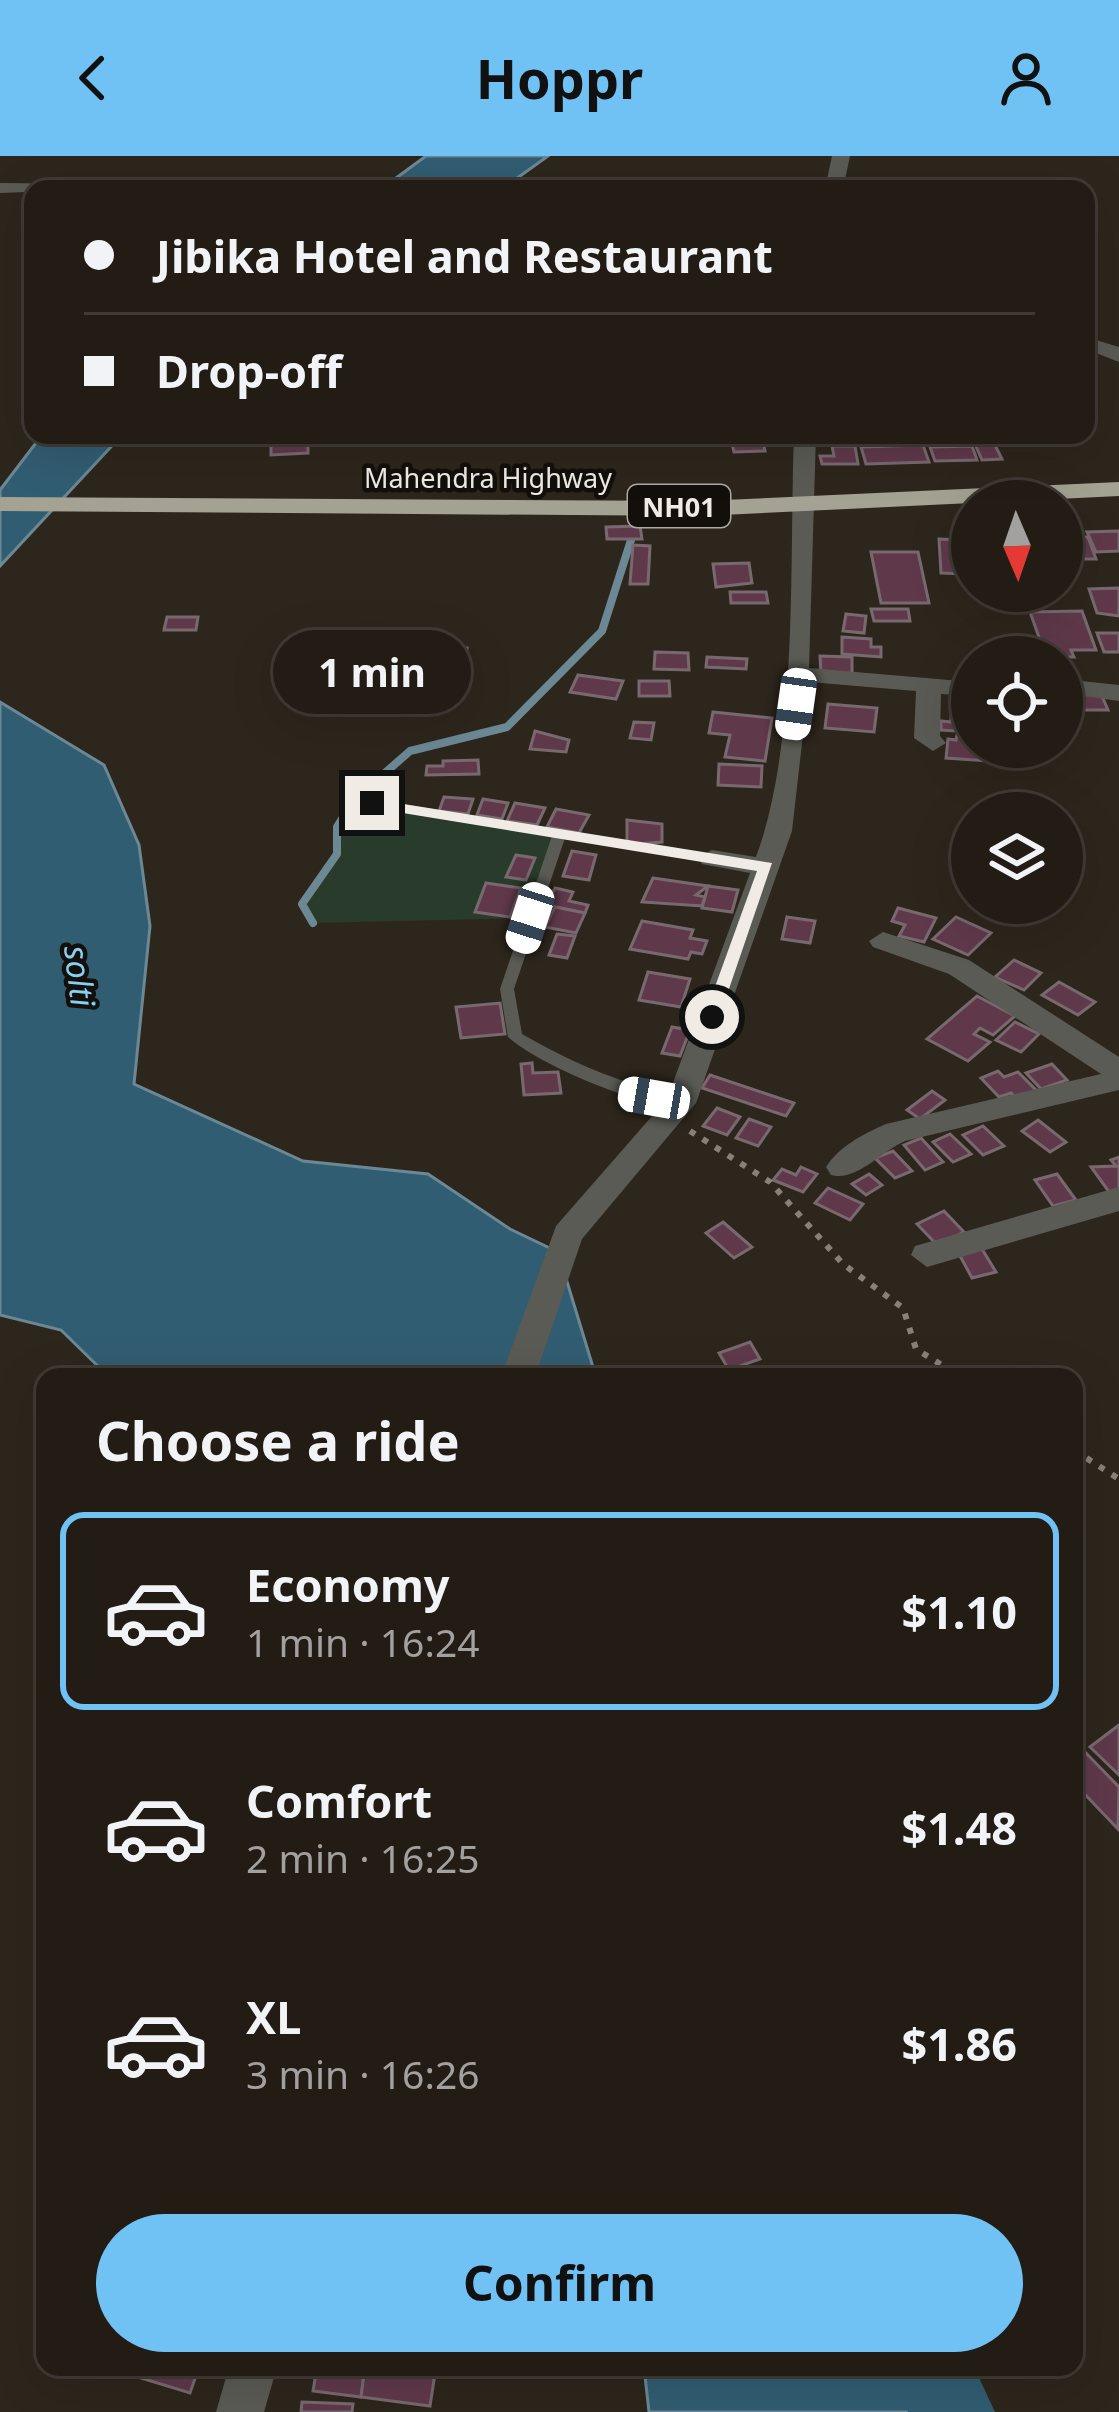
<!DOCTYPE html>
<meta charset="utf-8">
<style>
body{margin:0;font-family:"Noto Sans",sans-serif;background:#2a251e;color:#f1f3f6;height:100vh;display:flex;flex-direction:column;font-size:45px;white-space:nowrap}
*{box-sizing:border-box;margin:0}
p{font-size:39px;color:#a2a1a0}
.icon{flex:none;width:66px;height:66px;fill:none;stroke:currentColor;stroke-width:2;stroke-linecap:round;stroke-linejoin:round}
.map{position:relative;flex:1;overflow:hidden}
.panel{position:absolute;left:36px;top:1212px;width:1047px;height:1008px;display:flex;flex-direction:column;background:#221c15;border-radius:24px;box-shadow:0 12px 48px #0002,0 0 0 3px #3f3a34}
.panel>*{flex:none}
.hud{position:absolute;left:24px;top:24px;width:1071px;height:264px;border-radius:24px;box-shadow:0 12px 48px #0002,0 0 0 3px #3f3a34;display:grid;align-content:center;height:264px;padding:0 60px;background:#221c15}
.needle{width:78px;rotate:178deg}
.buttons{position:absolute;left:951px;top:324px;display:grid;gap:24px}
.buttons a{display:grid;place-items:center;width:132px;height:132px;border-radius:50%;background:#221c15;box-shadow:0 12px 48px #0002,0 0 0 3px #3f3a34;font-size:60px}
.end{position:absolute;width:54px;height:54px;margin:-27px;border:15px solid #f1ebe5;background:#111;box-shadow:0 0 0 6px #111}
.from{border-radius:50%}
.bubble{position:absolute;height:84px;border-radius:42px;background:#221c15;box-shadow:0 12px 48px #0002,0 0 0 3px #3f3a34;font-size:39px;font-weight:700;line-height:84px;text-align:center}
.car{position:absolute;width:36px;height:72px;margin:-36px -18px;border-radius:15px;box-shadow:0 0 9px 3px #0007;background:linear-gradient(#fff 24%,#345 0 40%,#fff 0 76%,#345 0 86%,#fff 0)}
.hud b{display:flex;align-items:center;gap:42px;height:114px;font-size:45px}
.hud b+b{border-top:3px solid #3f3a34}
.hud i{width:30px;height:30px;background:#f1f3f6}
ul{padding:0;list-style:none}
li{display:flex;align-items:center;gap:36px;height:198px;margin:0 24px 18px;padding:0 36px;border:6px solid transparent;border-radius:24px}
li div{flex:1}
li b{display:block;font-size:45px}
li em{font-style:normal;font-weight:700}
li.selected{border-color:#70c2f4}
li>.icon{width:108px;height:108px;stroke-width:1.5}
h2{padding:0 60px;font-size:54px;line-height:144px}
.action{display:flex;gap:24px;margin-top:auto;padding:24px 60px}
.action a{flex:1;height:138px;border-radius:72px;background:#70c2f4;color:#111;font-size:48px;font-weight:700;line-height:138px;text-align:center}
header{display:flex;justify-content:space-between;align-items:center;height:156px;padding:0 60px;background:#70c2f4;color:#111;font-size:54px;font-weight:700}
.map>svg:first-child{display:block}
.green{fill:#293b2a}
.water{fill:#315d72;stroke:#6b8894;stroke-width:3}
.lines{fill:none;stroke-linecap:round;stroke-linejoin:round}
.stream{stroke:#6b8894;stroke-width:8}
.river{fill:#315d72;fill-rule:evenodd}
.building{fill:#5f394a;stroke:#78696f;stroke-width:3}
.path{stroke:#878179;stroke-width:6;stroke-dasharray:6 9;stroke-linecap:butt}
.lane{fill:#5b5b55;fill-rule:evenodd}
.street{fill:#5b5b55;fill-rule:evenodd}
.highway{fill:#a3a293;fill-rule:evenodd}
.route{fill:#f1ebe5}
.labels{text-anchor:middle;dominant-baseline:central;stroke-width:9;stroke-linejoin:round;paint-order:stroke}
.far-street-label{font-size:27px;fill:#f1ebe5;stroke:#13100b}
.shield{fill:#13100b;stroke:#aea9a4;stroke-width:3}
.shield-label{font-size:27px;font-weight:bold;fill:#f1ebe5}
.water-label{font-size:33px;font-style:italic;fill:#86d0f4;stroke:#13100b}
</style>
<header><svg class="icon" aria-label="back" viewBox="0 0 24 24"><path d="M15 5l-7 7 7 7"/></svg>Hoppr<svg class="icon" aria-label="person" viewBox="0 0 24 24"><circle cx="12" cy="8" r="4"/><path d="M4 21q1-7 8-7t8 7"/></svg></header>
<div class="map">
<svg width="1119" height="2256" viewBox="0 0 1119 2256">
<rect width="100%" height="100%" fill="#2d261c"/>
<path class="green" d="M354,644L559,680L529,762L313,767L302,748L337,698V671Z"/>
<g class="water">
<path d="M426,0H548L502,33H381Z"/>
<path d="M42,279H122L0,410V334Z"/>
<path d="M0,546L104,609L139,689L150,770L134,928L303,1005L428,1018L510,1073L558,1096L596,1221H109L61,1174L0,1159Z"/>
<path d="M644,2211H925L934,2256H649Z"/>
</g>
<g class="lines">
<path class="stream" d="M313,767L302,748L337,698V671L354,644L410,595L507,571L602,475L631,384"/>
<path class="river" d="M888,2211H974L995,2256H908Z"/>
</g>
<g class="building">
<path d="M271,279H308V297L271,299Z"/>
<path d="M730,279H762L765,295L734,296Z"/>
<path d="M971,279H990L1002,303L982,304Z"/>
<path d="M923,289L929,306L866,308L861,291Z"/>
<path d="M832,290H855L858,308H822L820,300H834Z"/>
<path d="M972,290L977,304L935,305L930,291Z"/>
<path d="M640,370L642,383H607L606,371Z"/>
<path d="M1119,375V395L1096,396L1087,376Z"/>
<path d="M1062,381H1088L1096,403H1062Z"/>
<path d="M939,383L963,384L966,418L941,417Z"/>
<path d="M633,389L650,390L648,428H630Z"/>
<path d="M871,396H918L929,447H881Z"/>
<path d="M749,407L752,427L716,431L713,408Z"/>
<path d="M1119,432V460L1097,457L1089,433Z"/>
<path d="M730,436H766L768,447H731Z"/>
<path d="M871,453H908L910,465H874Z"/>
<path d="M1082,455L1096,494H1071L1074,501H1046L1030,456Z"/>
<path d="M846,458L866,460L864,477L843,475Z"/>
<path d="M167,461H198L196,474H164Z"/>
<path d="M1097,477H1119V496H1104Z"/>
<path d="M842,481L871,483V491H881V501L842,498Z"/>
<path d="M356,486H381L379,502H355Z"/>
<path d="M441,492H467L465,518H438Z"/>
<path d="M655,496L688,497L689,514L654,513Z"/>
<path d="M820,500L852,501V519L821,518Z"/>
<path d="M707,501L747,503L746,513L706,511Z"/>
<path d="M578,519L623,525L616,543L570,536Z"/>
<path d="M639,525H669L670,540H639Z"/>
<path d="M1074,531H1098L1108,554H1081Z"/>
<path d="M828,548L877,552L874,576L825,572Z"/>
<path d="M713,556L772,562L765,605L725,601L730,579L709,577Z"/>
<path d="M951,557L972,558V576L941,574V565L951,566Z"/>
<path d="M634,566L654,567L651,584L630,582Z"/>
<path d="M535,575L569,584L566,596L530,593Z"/>
<path d="M957,579L972,580V591H989L988,605L946,602L948,583L956,584Z"/>
<path d="M478,604L479,618L426,619L427,610H443V605Z"/>
<path d="M719,608L762,610L761,631L718,629Z"/>
<path d="M444,641L473,643L468,658L439,655Z"/>
<path d="M483,643L508,647L502,663L477,659Z"/>
<path d="M515,647L545,652L537,669L507,665Z"/>
<path d="M556,653L589,659L579,677L547,671Z"/>
<path d="M627,664L662,668V686L627,689Z"/>
<path d="M572,695L596,699L589,724L563,720Z"/>
<path d="M516,699L535,702L526,724L506,721Z"/>
<path d="M653,722L708,730L696,739L705,741L702,750L642,746Z"/>
<path d="M486,727L521,732L510,761L475,756Z"/>
<path d="M708,730L738,734L732,756L702,752Z"/>
<path d="M555,732L573,736L569,745L588,749L585,757L546,749Z"/>
<path d="M555,751L585,757L576,777L545,771Z"/>
<path d="M898,752L936,762L924,786L899,780L905,769L892,765Z"/>
<path d="M787,761L815,765L810,787L782,783Z"/>
<path d="M956,761L991,777L968,799L933,783Z"/>
<path d="M642,765L693,774L690,782L707,785L702,798L691,796L688,803L630,793Z"/>
<path d="M557,778L575,780L567,802L549,799Z"/>
<path d="M1014,804L1041,817L1024,834L995,821Z"/>
<path d="M648,816L690,823L681,851L639,844Z"/>
<path d="M1059,826L1095,846L1078,859L1042,839Z"/>
<path d="M977,840L1015,860L993,879L980,872L974,878L990,886L968,905L927,883Z"/>
<path d="M500,847L505,878L461,882L456,851Z"/>
<path d="M1015,866L1039,878L1021,896L996,884Z"/>
<path d="M672,871L690,874L680,900L662,897Z"/>
<path d="M532,907L533,917L558,916L561,937L524,939L521,908Z"/>
<path d="M1052,908L1067,924L1041,933L1026,917Z"/>
<path d="M998,915L1004,921L1018,916L1039,937L1019,945L1011,937L999,941L981,922Z"/>
<path d="M710,919L794,947L786,960L702,932Z"/>
<path d="M932,935L945,944L920,963L907,954Z"/>
<path d="M717,952L740,961L727,979L703,970Z"/>
<path d="M749,963L771,971L758,990L736,982Z"/>
<path d="M1038,964L1066,986L1050,996L1022,975Z"/>
<path d="M983,970L1004,990L983,999L963,979Z"/>
<path d="M950,978L971,998L953,1006L933,986Z"/>
<path d="M921,982L943,1006L925,1014L904,989Z"/>
<path d="M893,995L912,1015L895,1022L875,1002Z"/>
<path d="M1119,1001V1038L1112,1040L1091,1011L1116,1010L1111,1004Z"/>
<path d="M801,1011L817,1018L803,1036L773,1024L782,1013L796,1019Z"/>
<path d="M869,1018L882,1029L866,1039L852,1028Z"/>
<path d="M1057,1018L1076,1044L1053,1050L1035,1024Z"/>
<path d="M828,1032L863,1048L850,1064L815,1047Z"/>
<path d="M944,1055L964,1076L937,1089L917,1068Z"/>
<path d="M723,1066L752,1091L734,1102L706,1077Z"/>
<path d="M982,1093L996,1116L972,1122L959,1098Z"/>
<path d="M750,1186L760,1203L729,1214L719,1197Z"/>
<path d="M1119,1569V1619L1090,1591Z"/>
<path d="M1085,1596L1119,1631L1118,1673L1074,1627V1604Z"/>
<path d="M145,2211H199L190,2237L141,2222Z"/>
<path d="M317,2211H365L361,2241L313,2235Z"/>
<path d="M365,2211H436L430,2250L361,2241Z"/>
<path d="M302,2246L353,2248L352,2256H301Z"/>
</g>
<g class="lines">
<g class="path">
<path d="M690,975L770,1026L843,1108L903,1152L916,1193L961,1221"/>
<path d="M1074,1294L1119,1323"/>
</g>
<path class="lane" d="M372,643L717,699L719,702L712,706L565,682L514,833L522,878C577,910 625,928 686,943L689,947L686,951C645,954 539,909 508,881L500,833L552,680L367,650L365,647Z"/>
<g class="street">
<path d="M832,0H850L843,33H825Z"/>
<path d="M0,27L94,28L103,33L0,37Z"/>
<path d="M1086,181L1119,191V206L1086,193Z"/>
<path d="M794,279H816L809,512L972,526V540L941,538L940,580L946,587L933,595L914,582L916,535L809,526L792,675L696,947L582,1083L535,1221H501L556,1070L667,943L750,717L702,708L698,702L712,694L756,701C799,584 789,406 794,279Z"/>
<path d="M1062,523L1119,529V545L1062,537Z"/>
<path d="M883,776L969,804L1119,901V934L905,985C882,995 856,1026 831,1019L826,1011C840,990 863,978 886,968L1101,918L949,818L873,791L869,785Z"/>
<path d="M1119,1031V1055L927,1111L911,1099L915,1090Z"/>
<path d="M229,2211H277L264,2256H216Z"/>
</g>
<path class="highway" d="M1119,326V340L701,360L0,355V341L701,345Z"/>
</g>
<path class="route" d="M372,643L772,707L718,865L704,861L757,715L366,651Z"/>
<g class="labels">
<g class="far-street-label">
<text x="488" y="321">Mahendra Highway</text>
</g>
<rect class="shield" x="628" y="329" width="102" height="42" rx="9"/>
<g class="shield-label">
<text x="679" y="350">NH01</text>
</g>
<g class="water-label">
<text transform="translate(80 820) rotate(83)">solti</text>
</g>
</g>
</svg>
<div class="buttons">
<a><svg class="needle" viewBox="-14 -14 28 28"><path d="M0-13l5 13h-10z" fill="#e53935"/><path d="M0 13l5-13h-10z" fill="#a2a1a0"/></svg></a>
<a><svg class="icon" aria-label="locate" viewBox="0 0 24 24"><circle cx="12" cy="12" r="6"/><path d="M12 2v4M12 18v4M2 12h4M18 12h4"/></svg></a>
<a><svg class="icon" aria-label="layers" viewBox="0 0 24 24"><path d="M12 4l9 5-9 5-9-5zM3 14l9 5 9-5"/></svg></a>
</div>
<i class="end from" style="left:712px;top:861px"></i>
<i class="end" style="left:372px;top:647px"></i>
<div class="bubble" style="left:273px;top:474px;width:198px">1 min</div>
<i class="car" style="left:796px;top:548px;rotate:188deg"></i>
<i class="car" style="left:530px;top:762px;rotate:198deg"></i>
<i class="car" style="left:654px;top:942px;rotate:280deg"></i>
<div class="hud">
<b><i class="from"></i>Jibika Hotel and Restaurant</b>
<b><i></i>Drop-off</b>
</div>
<section class="panel">
<h2>Choose a ride</h2>
<ul>
<li class="selected"><svg class="icon" aria-label="car" viewBox="0 0 24 24"><path d="M5 17H2v-5l4-1 3-4h7l3 4 3 1v5h-3M9 17h6M6 11h13"/><circle cx="7" cy="17" r="2"/><circle cx="17" cy="17" r="2"/></svg><div><b>Economy</b><p>1 min · 16:24</p></div><em>$1.10</em></li>
<li><svg class="icon" aria-label="car" viewBox="0 0 24 24"><path d="M5 17H2v-5l4-1 3-4h7l3 4 3 1v5h-3M9 17h6M6 11h13"/><circle cx="7" cy="17" r="2"/><circle cx="17" cy="17" r="2"/></svg><div><b>Comfort</b><p>2 min · 16:25</p></div><em>$1.48</em></li>
<li><svg class="icon" aria-label="car" viewBox="0 0 24 24"><path d="M5 17H2v-5l4-1 3-4h7l3 4 3 1v5h-3M9 17h6M6 11h13"/><circle cx="7" cy="17" r="2"/><circle cx="17" cy="17" r="2"/></svg><div><b>XL</b><p>3 min · 16:26</p></div><em>$1.86</em></li>
</ul>
<div class="action"><a>Confirm</a></div>
</section>
</div>
